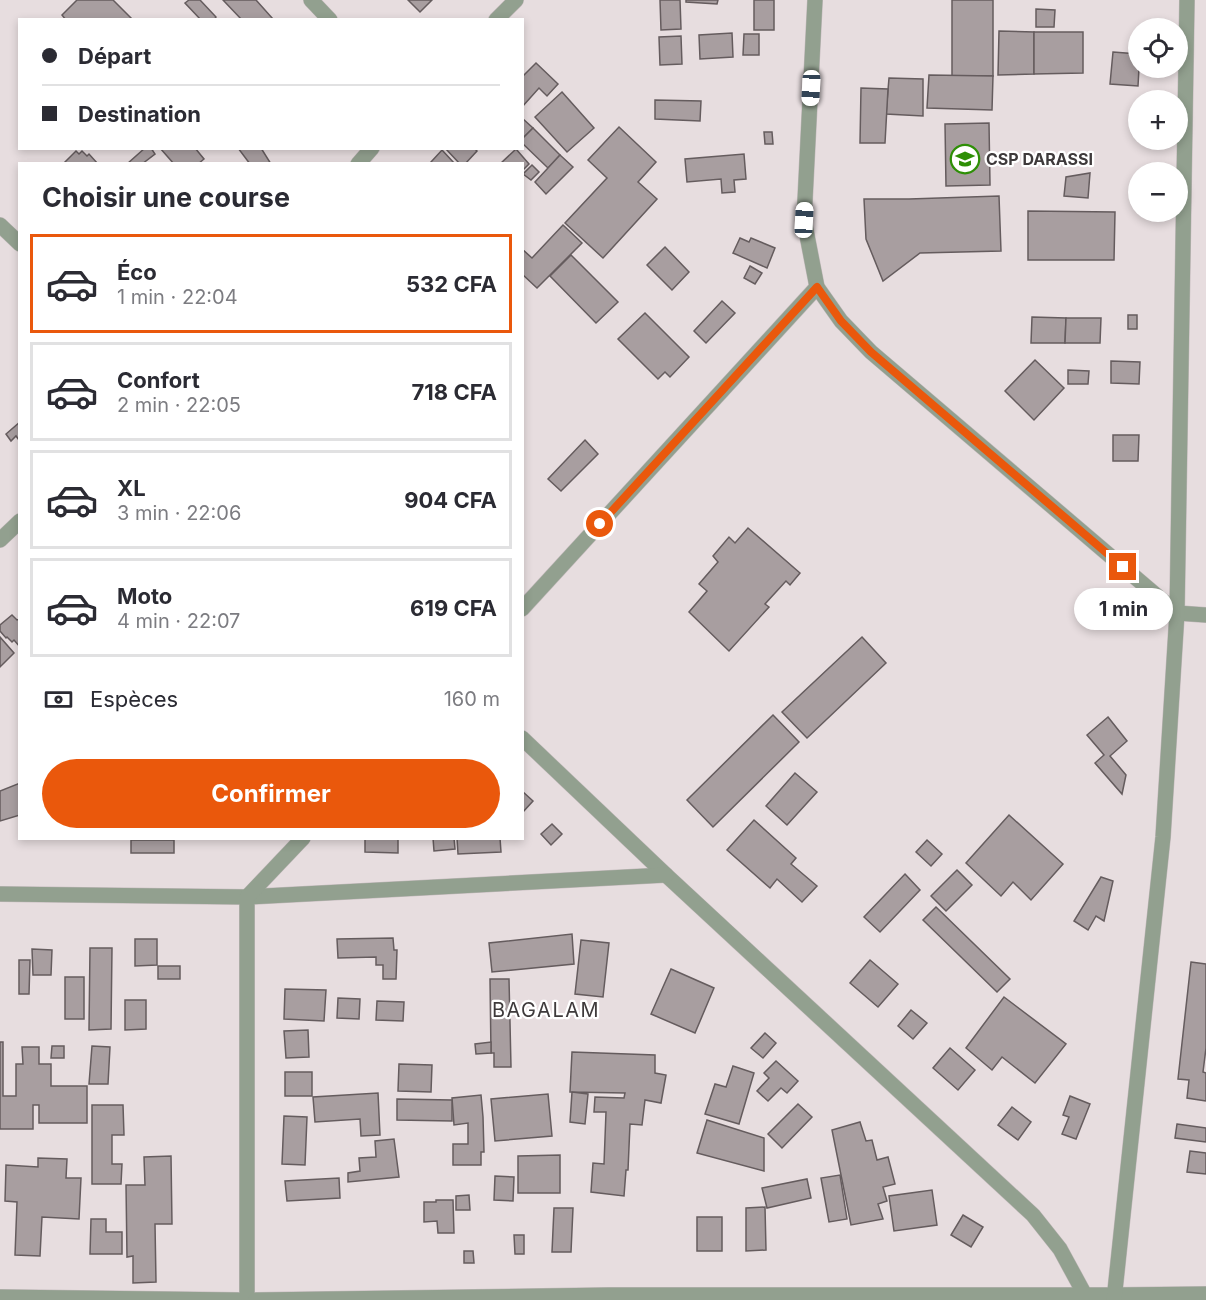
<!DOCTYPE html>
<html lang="fr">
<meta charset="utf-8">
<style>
body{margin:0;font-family:Inter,sans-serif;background:#f2f2f3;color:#2b2b33;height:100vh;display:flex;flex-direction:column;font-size:22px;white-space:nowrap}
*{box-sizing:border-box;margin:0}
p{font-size:20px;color:#7c7c81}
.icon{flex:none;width:33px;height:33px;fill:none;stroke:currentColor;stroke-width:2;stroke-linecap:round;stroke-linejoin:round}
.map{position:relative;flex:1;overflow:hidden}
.side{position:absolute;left:18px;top:162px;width:506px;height:678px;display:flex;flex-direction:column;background:#fff;border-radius:0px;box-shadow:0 3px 9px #0003}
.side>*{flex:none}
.guide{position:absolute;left:18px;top:18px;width:506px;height:132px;border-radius:0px;box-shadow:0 3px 9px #0003;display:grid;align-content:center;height:132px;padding:0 24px;background:#fff}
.buttons{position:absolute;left:1128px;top:18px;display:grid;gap:12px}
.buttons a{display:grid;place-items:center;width:60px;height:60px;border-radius:50%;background:#fff;box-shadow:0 3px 9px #0003;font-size:30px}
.end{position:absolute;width:27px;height:27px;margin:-14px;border:8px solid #ea580c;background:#fff;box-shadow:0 0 0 3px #fff}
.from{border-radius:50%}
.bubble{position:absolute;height:42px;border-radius:21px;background:#fff;box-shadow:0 3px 9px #0003;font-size:20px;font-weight:700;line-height:42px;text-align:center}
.car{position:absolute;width:18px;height:36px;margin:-18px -9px;border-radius:8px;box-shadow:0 0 4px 2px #0007;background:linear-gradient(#fff 24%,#345 0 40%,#fff 0 76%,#345 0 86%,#fff 0)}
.guide b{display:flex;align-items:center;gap:21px;height:57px;font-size:22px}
.guide b+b{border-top:2px solid #e1e1e2}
.guide i{width:15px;height:15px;background:#2b2b33}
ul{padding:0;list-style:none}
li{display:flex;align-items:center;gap:18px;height:99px;margin:0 12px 9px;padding:0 12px;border:3px solid #e1e1e2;border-radius:0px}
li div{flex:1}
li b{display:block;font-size:22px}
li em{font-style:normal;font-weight:700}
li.active{border-color:#ea580c}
li>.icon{width:54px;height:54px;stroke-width:1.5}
h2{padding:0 24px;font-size:27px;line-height:72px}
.pay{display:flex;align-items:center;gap:15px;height:66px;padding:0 24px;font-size:22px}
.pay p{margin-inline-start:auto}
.cta{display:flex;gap:12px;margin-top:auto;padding:12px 24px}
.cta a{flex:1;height:69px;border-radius:36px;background:#ea580c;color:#fff;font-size:24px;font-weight:700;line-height:69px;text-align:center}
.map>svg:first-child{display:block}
.building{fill:#a89ea0;stroke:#655c5e;stroke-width:1.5}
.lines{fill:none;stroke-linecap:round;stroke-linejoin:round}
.minor-casing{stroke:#c2b9bb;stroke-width:16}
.minor{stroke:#92a08f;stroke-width:15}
.route{stroke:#ea580c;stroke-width:8}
.labels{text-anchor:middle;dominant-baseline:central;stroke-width:4.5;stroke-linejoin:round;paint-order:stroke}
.poi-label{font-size:16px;font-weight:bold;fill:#3e3a3b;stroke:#fff;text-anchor:start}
.quarter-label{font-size:20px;letter-spacing:1.5px;fill:#3e3a3b;stroke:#fff}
</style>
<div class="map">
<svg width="1206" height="1300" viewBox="0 0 1206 1300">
<rect width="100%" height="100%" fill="#e7dddf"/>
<g class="building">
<path d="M77,0H113L132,19L66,20L62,15Z"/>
<path d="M189,0H200L216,17L214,20H201L185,3Z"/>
<path d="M223,0H256L273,19L242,20Z"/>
<path d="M408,0H432L420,12Z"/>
<path d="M660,0H680L681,29L661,30Z"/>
<path d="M686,0H718L717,4L686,2Z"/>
<rect x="754" y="0" width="20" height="30"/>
<rect x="952" y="0" width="41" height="76"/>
<path d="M1036,9L1055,10L1054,27H1036Z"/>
<path d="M999,31L1034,32V74L998,75Z"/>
<path d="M1034,32H1083V73L1034,74Z"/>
<path d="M732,33L733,57L700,59L699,35Z"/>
<path d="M744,34H759V55H743Z"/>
<path d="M681,36L682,64L660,65L659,37Z"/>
<path d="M1113,52L1138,54L1139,68L1138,86L1110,84Z"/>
<path d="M536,63L558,84L547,96L539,88L522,107V77Z"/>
<path d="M929,75L993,76L992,110L927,108Z"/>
<path d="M889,78L923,79V116L886,114Z"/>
<path d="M861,88L888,89L885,143H860Z"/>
<path d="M562,92L594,128L567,152L535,117Z"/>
<path d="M655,100L701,101L700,121L655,119Z"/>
<path d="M522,118L533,128L522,139Z"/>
<path d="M989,123L990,185L946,186L945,124Z"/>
<path d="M619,127L656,162L638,182L657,199L603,258L565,223L607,178L588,160Z"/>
<path d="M533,128L560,155L548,168L522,143V139Z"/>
<path d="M764,132H772L773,144H765Z"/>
<path d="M145,148H151L155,154L142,164H127Z"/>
<path d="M160,148H195L204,159L198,164H174Z"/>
<path d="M238,148H261L271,164H250Z"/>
<path d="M445,148H474L477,151L465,164H460Z"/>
<path d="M516,149L529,164L522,171V164H500Z"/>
<path d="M442,150L455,164H433L431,162Z"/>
<path d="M76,151L79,154L82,151L87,156L89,154L98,164H63Z"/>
<path d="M744,154L746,179L734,180L735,192L722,193L721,179L687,182L685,159Z"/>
<path d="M560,155L573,167L546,194L535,182Z"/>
<path d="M532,165L539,172L531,180L523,174Z"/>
<path d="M1090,173L1088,198L1064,196L1066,177Z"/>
<path d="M999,196L1001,251L920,253L883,281L866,239L864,199H909Z"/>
<path d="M1028,211L1115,212L1114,260H1028Z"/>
<path d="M563,225L582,243L537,288L523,275H522V249L532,258Z"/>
<path d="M740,238L749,242L751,238L775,248L767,268L733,253Z"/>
<path d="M665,247L689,272L672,290L647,265Z"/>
<path d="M571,255L618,302L596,323L550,276Z"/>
<path d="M750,266L762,273L755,284L744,278Z"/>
<path d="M722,301L735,313L706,343L694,331Z"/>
<path d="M645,313L689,357L670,377L665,372L658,379L618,339Z"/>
<rect x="1128" y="315" width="9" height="14"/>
<path d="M1032,317L1066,318L1065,343H1031Z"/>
<path d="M1066,318H1101L1100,343H1065Z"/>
<path d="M1035,360L1064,388L1034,420L1005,391Z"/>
<path d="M1111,361L1140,362L1139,384L1111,383Z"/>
<path d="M1068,370L1089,371L1088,384H1068Z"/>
<path d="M20,422V439L19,440L16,436L11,441L6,434Z"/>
<path d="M1113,435H1139L1138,461H1113Z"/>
<path d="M585,440L598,454L561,491L548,479Z"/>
<path d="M748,528L800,573L790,585L786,581L765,604L769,607L729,651L689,612L707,591L699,584L718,562L713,556L729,537L735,543Z"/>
<path d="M12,615L17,620L20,619V647L14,640L12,642L7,637L6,638L0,631V625Z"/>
<path d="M0,637L14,653L0,667Z"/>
<path d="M862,637L886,663L807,738L782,712Z"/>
<path d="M773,715L799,742L713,827L687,800Z"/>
<path d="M1108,717L1127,741L1110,756L1126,775L1122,794L1095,763L1104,755L1087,735Z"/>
<path d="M795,773L817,792L787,825L766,806Z"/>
<path d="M20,783V815L0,821V791Z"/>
<path d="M522,791L533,801L522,813Z"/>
<path d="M1009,815L1063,864L1031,900L1013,882L1001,896L966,863Z"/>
<path d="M754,820L796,858L791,864L817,886L802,902L777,879L770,888L727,850Z"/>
<path d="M552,824L562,834L551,845L541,834Z"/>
<path d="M365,838H398V853L365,852Z"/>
<path d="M433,838H454L455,849L434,851Z"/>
<path d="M457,838H500L501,852L458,854Z"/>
<rect x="131" y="840" width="43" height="13"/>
<path d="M927,840L942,854L931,866L916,852Z"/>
<path d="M957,870L972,885L946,911L931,896Z"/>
<path d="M905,874L920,890L880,932L864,917Z"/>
<path d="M1101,877L1113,881L1104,921L1096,916L1088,930L1074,921Z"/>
<path d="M936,907L1010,979L997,992L923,920Z"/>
<path d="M572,934L574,964L492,972L489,943Z"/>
<path d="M393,938L394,950H397L396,979H383V965H376V957L338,958L337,939Z"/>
<path d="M135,939H157V965L135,966Z"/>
<path d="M581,940L609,943L603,997L575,994Z"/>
<path d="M90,948H112L111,1029L89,1030Z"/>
<path d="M32,949L52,950L51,975H33Z"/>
<path d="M19,960H30L29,994H19Z"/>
<path d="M870,960L898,984L878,1007L850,983Z"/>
<path d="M1191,962L1206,964V1048L1203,1072L1206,1073V1101L1187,1098L1189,1080L1178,1079Z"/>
<rect x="158" y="966" width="22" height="13"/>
<path d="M671,969L714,988L695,1033L651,1014Z"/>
<rect x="65" y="977" width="19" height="42"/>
<path d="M490,979H509L511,1067H494V1053H491Z"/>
<path d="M285,989L326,990L324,1021L284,1019Z"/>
<path d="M1004,997L1066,1044L1035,1083L1002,1057L992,1070L966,1048Z"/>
<path d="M338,998L360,999L359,1019L337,1018Z"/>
<path d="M125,1000H146V1029L125,1030Z"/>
<path d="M377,1001L404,1002L403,1021L376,1020Z"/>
<path d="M911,1010L927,1023L913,1039L898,1026Z"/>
<path d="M308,1030L309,1057L286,1058L284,1031Z"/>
<path d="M765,1033L776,1043L763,1058L751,1048Z"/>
<path d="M0,1042H3V1096H16V1064H23L22,1047H39V1064H51V1086H87V1123H39V1105H33V1129H0Z"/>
<path d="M491,1042V1053L476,1054L475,1044Z"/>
<path d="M52,1046H64V1058H51Z"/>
<path d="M92,1046L110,1047L108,1084H89Z"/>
<path d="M950,1048L975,1070L958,1090L933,1068Z"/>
<path d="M572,1052L655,1055V1073L666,1075L661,1103L645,1100L642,1125L630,1124L628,1170H626L624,1196L591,1192L593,1163L604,1164L606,1112H594L595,1097L624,1098L625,1093L570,1092Z"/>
<path d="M776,1061L798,1081L787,1093L781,1088L768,1101L757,1091L769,1078L764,1073Z"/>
<path d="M399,1064L432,1065L431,1092L398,1091Z"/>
<path d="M733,1066L754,1073L739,1124L705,1114L715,1084L726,1087Z"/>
<rect x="285" y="1072" width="27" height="24"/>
<path d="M572,1092L588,1094L585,1124L570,1122Z"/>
<path d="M378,1093L380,1135L361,1136L360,1119L315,1122L313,1097Z"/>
<path d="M548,1094L552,1136L495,1141L491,1099Z"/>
<path d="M481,1095L483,1117L484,1152H481V1165H453V1144H468V1123L454,1125L452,1098Z"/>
<path d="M1070,1096L1090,1104L1076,1139L1062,1134L1069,1117L1063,1115Z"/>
<path d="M397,1099L452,1100V1121L397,1120Z"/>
<path d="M798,1104L812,1117L782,1148L768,1134Z"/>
<path d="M92,1105H123L124,1135H112V1164H122L121,1184H92Z"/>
<path d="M1012,1107L1031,1122L1018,1140L998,1125Z"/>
<path d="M284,1116L307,1117L305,1165L282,1164Z"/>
<path d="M707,1120L764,1138V1171L697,1153Z"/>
<path d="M860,1122L866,1141L872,1140L877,1160L888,1157L895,1184L883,1187L887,1201L878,1204L883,1219L851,1225L832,1130Z"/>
<path d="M1177,1124L1206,1128V1142L1175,1138Z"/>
<path d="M394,1139L399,1177L348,1182V1173L360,1171L359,1158L376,1157L375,1141Z"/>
<path d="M1190,1151L1206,1153V1174L1187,1172Z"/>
<path d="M560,1155V1193H518V1156Z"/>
<path d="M171,1156L172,1224H155L156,1282L133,1283V1256L127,1257L126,1185H145L144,1157Z"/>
<path d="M38,1158L67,1159L66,1178H81L79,1219L42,1217L40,1256L15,1255L17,1202L5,1201L6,1165L38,1167Z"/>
<path d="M840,1175L847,1219L829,1222L821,1178Z"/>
<path d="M495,1176L514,1177L513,1201L494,1200Z"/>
<path d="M339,1178L340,1198L287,1201L285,1181Z"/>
<path d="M807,1179L811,1198L767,1208L762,1188Z"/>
<path d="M932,1190L937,1225L894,1231L889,1196Z"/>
<path d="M469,1195L470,1210H456V1196Z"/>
<path d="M436,1200H453L454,1233H438L437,1221L424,1222V1202H436Z"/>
<path d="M765,1207L766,1250L746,1251V1208Z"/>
<path d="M554,1208H573L571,1252H552Z"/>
<path d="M963,1215L983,1227L971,1247L951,1235Z"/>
<rect x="697" y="1217" width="25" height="34"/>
<path d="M91,1219H106V1232H122V1254H90Z"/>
<path d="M514,1235H524V1254H515Z"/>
<path d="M464,1251H473L474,1263H464Z"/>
</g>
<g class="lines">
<g class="minor-casing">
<g id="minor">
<path d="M311,0L330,20"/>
<path d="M815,0L804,220L817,287L841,321L871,352L1177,613L1206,615"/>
<path d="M496,20L516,0"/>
<path d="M358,164L372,148"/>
<path d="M0,225L20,244"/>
<path d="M0,540L20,521"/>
<path d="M522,609L817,287"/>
<path d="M522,738L666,875L1033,1215L1060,1249L1085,1295"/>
<path d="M0,894L247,897L666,875"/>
<path d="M0,1297L238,1300"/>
<path d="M247,1300V897L303,838"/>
<path d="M256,1300L609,1295H1114L1206,1294"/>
<path d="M1114,1300L1163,837L1177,613L1187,0"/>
</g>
</g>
<use href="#minor" class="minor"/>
</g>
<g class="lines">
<path class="route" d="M600,524L817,287L841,321L871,352L1123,567"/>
</g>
<defs>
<g id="school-ring" transform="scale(1.5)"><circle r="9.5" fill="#fff" stroke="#2e8f06" stroke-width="1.5"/><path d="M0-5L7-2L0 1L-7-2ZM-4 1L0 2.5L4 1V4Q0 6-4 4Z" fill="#2e8f06"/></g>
</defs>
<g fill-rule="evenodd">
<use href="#school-ring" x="965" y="159"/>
</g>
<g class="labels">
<g class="poi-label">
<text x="986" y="159">CSP DARASSI</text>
</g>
<g class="quarter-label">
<text x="546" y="1010">BAGALAM</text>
</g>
</g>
</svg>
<div class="buttons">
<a><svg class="icon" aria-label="locate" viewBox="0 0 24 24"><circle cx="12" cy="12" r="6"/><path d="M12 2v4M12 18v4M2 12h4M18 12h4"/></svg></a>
<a>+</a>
<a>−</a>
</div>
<i class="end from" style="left:600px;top:524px"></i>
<i class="end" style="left:1123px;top:567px"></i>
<div class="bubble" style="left:1074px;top:588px;width:99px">1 min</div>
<i class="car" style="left:811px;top:88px;rotate:183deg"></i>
<i class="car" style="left:804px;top:220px;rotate:3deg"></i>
<div class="guide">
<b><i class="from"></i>Départ</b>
<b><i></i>Destination</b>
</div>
<section class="side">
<h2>Choisir une course</h2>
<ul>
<li class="active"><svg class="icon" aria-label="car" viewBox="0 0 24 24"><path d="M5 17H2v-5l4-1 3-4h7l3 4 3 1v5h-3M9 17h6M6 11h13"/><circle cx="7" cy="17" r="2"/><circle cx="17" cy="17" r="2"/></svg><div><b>Éco</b><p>1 min · 22:04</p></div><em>532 CFA</em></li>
<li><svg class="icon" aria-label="car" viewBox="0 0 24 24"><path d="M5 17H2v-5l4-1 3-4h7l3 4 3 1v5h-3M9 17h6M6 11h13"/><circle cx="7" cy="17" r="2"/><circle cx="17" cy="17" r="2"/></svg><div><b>Confort</b><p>2 min · 22:05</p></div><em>718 CFA</em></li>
<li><svg class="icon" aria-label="car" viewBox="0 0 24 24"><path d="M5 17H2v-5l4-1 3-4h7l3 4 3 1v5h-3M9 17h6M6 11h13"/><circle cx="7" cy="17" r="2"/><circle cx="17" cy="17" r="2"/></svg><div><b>XL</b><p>3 min · 22:06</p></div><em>904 CFA</em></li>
<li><svg class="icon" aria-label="car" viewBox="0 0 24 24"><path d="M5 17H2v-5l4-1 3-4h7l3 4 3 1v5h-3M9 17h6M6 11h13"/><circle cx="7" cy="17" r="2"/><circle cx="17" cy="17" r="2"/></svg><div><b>Moto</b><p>4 min · 22:07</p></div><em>619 CFA</em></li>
</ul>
<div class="pay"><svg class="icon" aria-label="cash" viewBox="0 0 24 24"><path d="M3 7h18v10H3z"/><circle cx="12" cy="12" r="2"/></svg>Espèces<p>160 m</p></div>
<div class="cta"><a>Confirmer</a></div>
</section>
</div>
